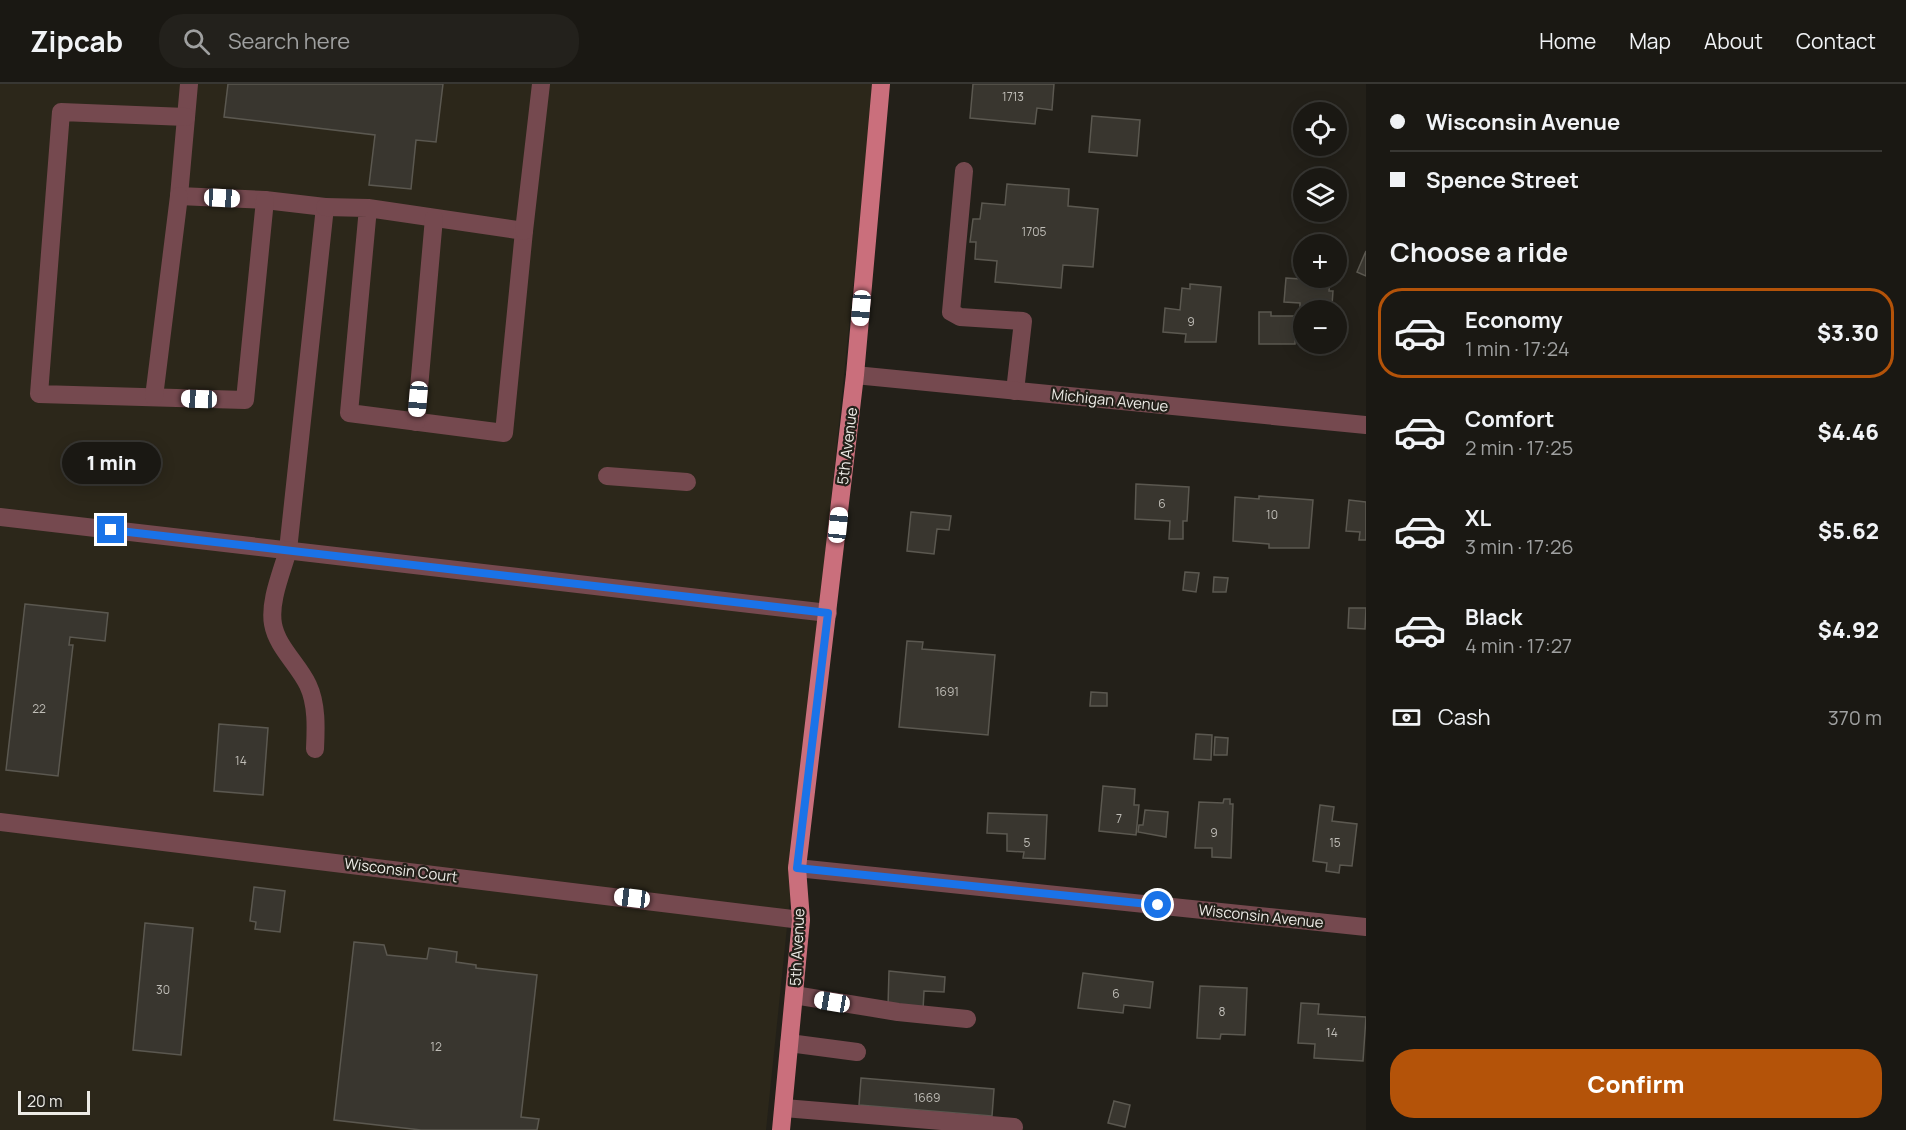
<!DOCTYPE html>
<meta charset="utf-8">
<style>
body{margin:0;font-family:Manrope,sans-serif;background:#23211c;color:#f1f3f6;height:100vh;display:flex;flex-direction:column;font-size:22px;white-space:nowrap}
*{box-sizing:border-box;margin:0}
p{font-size:20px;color:#9fa0a0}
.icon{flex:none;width:33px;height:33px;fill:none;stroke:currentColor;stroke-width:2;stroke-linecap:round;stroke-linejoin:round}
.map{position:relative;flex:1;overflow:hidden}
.panel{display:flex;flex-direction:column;background:#1a1813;width:540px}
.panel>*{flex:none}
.banner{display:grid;align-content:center;height:132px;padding:0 24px;background:#1a1813}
.fabs{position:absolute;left:1293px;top:18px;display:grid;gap:12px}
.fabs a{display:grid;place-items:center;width:54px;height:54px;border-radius:50%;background:#1a1813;box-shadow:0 3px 15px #0003,0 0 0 2px #383733;font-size:30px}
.scale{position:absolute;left:18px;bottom:15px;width:72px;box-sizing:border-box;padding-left:6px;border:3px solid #edebe6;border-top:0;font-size:16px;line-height:21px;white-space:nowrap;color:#edebe6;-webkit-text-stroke:4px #232019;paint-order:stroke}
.end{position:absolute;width:27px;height:27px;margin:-14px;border:8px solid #1a73e8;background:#fff;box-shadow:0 0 0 3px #fff}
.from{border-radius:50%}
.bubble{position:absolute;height:42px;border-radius:21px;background:#1a1813;box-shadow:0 3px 15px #0003,0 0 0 2px #383733;font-size:20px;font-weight:800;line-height:42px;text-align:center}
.car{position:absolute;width:18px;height:36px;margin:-18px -9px;border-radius:8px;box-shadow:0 0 4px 2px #0007;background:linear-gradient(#fff 24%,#345 0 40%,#fff 0 76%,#345 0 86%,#fff 0)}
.banner b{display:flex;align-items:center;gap:21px;height:57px;font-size:22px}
.banner b+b{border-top:2px solid #383733}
.banner i{width:15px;height:15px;background:#f1f3f6}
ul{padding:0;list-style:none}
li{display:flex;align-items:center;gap:18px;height:90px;margin:0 12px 9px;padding:0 12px;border:3px solid transparent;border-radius:24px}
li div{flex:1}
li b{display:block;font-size:22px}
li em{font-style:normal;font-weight:800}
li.active{border-color:#b45309}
li>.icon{width:54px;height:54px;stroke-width:1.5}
h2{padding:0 24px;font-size:27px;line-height:72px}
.pay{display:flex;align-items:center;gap:15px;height:66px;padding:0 24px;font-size:22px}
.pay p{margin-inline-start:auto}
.action{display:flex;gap:12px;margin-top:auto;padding:12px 24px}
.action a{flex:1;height:69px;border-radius:24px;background:#b45309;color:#fff;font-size:24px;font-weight:800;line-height:69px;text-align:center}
header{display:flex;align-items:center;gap:36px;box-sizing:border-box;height:84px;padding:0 30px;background:#1a1813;border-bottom:2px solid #383733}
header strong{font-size:28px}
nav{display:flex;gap:33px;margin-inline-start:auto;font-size:21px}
.search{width:420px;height:54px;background:#23211c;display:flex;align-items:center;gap:15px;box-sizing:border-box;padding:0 21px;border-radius:24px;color:#9fa0a0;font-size:22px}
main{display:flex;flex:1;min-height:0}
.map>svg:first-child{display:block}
.built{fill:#2c271a}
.building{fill:#39362f;stroke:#5b5850;stroke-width:1.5}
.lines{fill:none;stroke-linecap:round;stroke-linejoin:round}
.minor{stroke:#75494f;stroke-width:18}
.major{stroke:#ca6f7c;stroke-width:18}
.route{stroke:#1a73e8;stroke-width:8}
.labels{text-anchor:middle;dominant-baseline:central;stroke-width:4.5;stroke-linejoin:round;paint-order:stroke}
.number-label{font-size:12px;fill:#c0beb8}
.street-label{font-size:15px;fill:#edebe6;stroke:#232019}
</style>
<header>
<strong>Zipcab</strong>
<div class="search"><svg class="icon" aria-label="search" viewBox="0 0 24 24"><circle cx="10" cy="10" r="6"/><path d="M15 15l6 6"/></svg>Search here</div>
<nav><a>Home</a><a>Map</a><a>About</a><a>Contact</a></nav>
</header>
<main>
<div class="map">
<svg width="1366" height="1046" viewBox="0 0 1366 1046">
<rect width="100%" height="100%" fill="#232019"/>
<path class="built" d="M0,0H874L766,1046H0Z"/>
<g class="building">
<path d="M228,0H443L436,58L416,56L411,105L369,101L375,51L224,33Z"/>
<path d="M973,0H1054L1052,26L1037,24L1035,40L970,34Z"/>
<path d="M1092,32L1140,36L1137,72L1089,68Z"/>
<path d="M1007,100L1069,105L1068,122L1098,125L1093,183L1063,181L1061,204L995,198L997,177L975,175L976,158H970L973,135H980L982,119L1005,121Z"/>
<path d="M1366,167V192L1357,188Z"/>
<path d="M1286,194L1330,197L1329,207H1333L1332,221H1329L1328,225L1300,223V219L1284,218Z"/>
<path d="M1190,200L1221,203L1216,258H1185L1186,250L1163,248L1165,224L1180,226L1182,204L1190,205Z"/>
<path d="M1259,228H1271V232H1296L1295,260H1259Z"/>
<path d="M1136,400L1189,403L1187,437H1183V455H1169L1170,437L1135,435Z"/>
<path d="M1259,412L1313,416L1309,464H1269V460L1233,457L1235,413L1259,415Z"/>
<path d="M1349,416L1366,418V456H1359L1360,448L1346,447Z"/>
<path d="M911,428L951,432L949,446L937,445L934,470L907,467Z"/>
<path d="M1185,488L1199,489L1196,508L1183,506Z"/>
<path d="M1214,493L1228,494L1226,508H1213Z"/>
<path d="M25,520L108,529L105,557L70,553L69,561H73L58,692L6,686Z"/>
<path d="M1349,524H1366L1365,545L1348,544Z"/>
<path d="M907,557L923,558L922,565L995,571L988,651L899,643Z"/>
<path d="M1091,608L1107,609V622H1090Z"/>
<path d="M219,640L268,644L263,711L214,707Z"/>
<path d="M1196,650L1212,651L1211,676L1194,675Z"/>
<path d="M1215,653L1228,654L1227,671H1214Z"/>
<path d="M1103,702L1135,705L1134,721H1139L1136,751L1099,747Z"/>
<path d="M1224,715H1230V720H1233L1231,774L1212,773V764H1195L1199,718L1223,719Z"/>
<path d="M1320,721L1334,723L1332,737L1357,740L1352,782L1340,781L1339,789L1326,787L1327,779L1313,777Z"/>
<path d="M1145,726L1168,728L1166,753L1138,748L1139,741H1143Z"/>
<path d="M988,729L1047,731L1045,775L1023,774L1024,768L1007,767V750L987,749Z"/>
<path d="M254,803L285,807L280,848L255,845L256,838L250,837Z"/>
<path d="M145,839L193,844L181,971L133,966Z"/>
<path d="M354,858L384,861L387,871L427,875L429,864L457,868L456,878L476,881V884L537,891L521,1033L539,1035L537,1046H421L334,1036Z"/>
<path d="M889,887L945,893L944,908L924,907L923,926L888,922Z"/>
<path d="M1083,889L1153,898L1150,924L1124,921L1123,929L1078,924Z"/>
<path d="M1200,902L1247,904L1245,951L1221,950L1220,955L1197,954Z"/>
<path d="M1301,919L1319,920L1318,930L1366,933L1363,977L1314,974L1315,960L1298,959Z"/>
<path d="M861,994L994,1005L992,1032L859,1021Z"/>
<path d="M1114,1017L1130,1021L1125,1043L1108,1039Z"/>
</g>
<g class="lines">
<g class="minor">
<path d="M189,0L179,112L265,116L325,123L288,466C282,488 269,517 273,540C277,563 298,580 308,601C317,620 316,644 315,665"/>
<path d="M186,33L61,28L39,310L245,316L265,116"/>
<path d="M964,87L951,228L960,233L1023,237L1015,307"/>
<path d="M325,123L368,124L524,147L504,349L349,329L368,124"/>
<path d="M524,147L541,0"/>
<path d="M855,291L1366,341"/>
<path d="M154,313L179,112"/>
<path d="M416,338L434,134"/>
<path d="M607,392L687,398"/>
<path d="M0,433L828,529"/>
<path d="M0,738L801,836"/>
<path d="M797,784L1366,843"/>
<path d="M794,911L898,928L967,935"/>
<path d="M789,959L857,968"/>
<path d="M784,1024L1014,1043"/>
</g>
<path class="major" d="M781,1046L801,836L797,784L855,291L881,0"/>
</g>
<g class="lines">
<path class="route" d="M111,446L828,529L797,784L1158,821"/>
</g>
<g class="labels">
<g class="number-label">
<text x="1013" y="12">1713</text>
<text x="1034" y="147">1705</text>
<text x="1191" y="237">9</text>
<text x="1162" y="419">6</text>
<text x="1272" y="430">10</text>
<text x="947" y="607">1691</text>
<text x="39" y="624">22</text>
<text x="241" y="676">14</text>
<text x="1119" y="734">7</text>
<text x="1214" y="748">9</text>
<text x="1027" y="758">5</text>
<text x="1335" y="758">15</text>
<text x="163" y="905">30</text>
<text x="1116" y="909">6</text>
<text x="1222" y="927">8</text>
<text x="1332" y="948">14</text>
<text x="436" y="962">12</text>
<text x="927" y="1013">1669</text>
</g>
<g class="street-label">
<text transform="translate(1110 316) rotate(6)">Michigan Avenue</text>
<text transform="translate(847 362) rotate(-83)">5th Avenue</text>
<text transform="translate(401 786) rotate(7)">Wisconsin Court</text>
<text transform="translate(1261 832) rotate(6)">Wisconsin Avenue</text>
<text transform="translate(797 863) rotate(-87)">5th Avenue</text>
</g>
</g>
</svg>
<div class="fabs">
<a><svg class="icon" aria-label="locate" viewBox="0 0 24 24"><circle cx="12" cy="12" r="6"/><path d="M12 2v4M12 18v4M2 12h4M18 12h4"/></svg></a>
<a><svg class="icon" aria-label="layers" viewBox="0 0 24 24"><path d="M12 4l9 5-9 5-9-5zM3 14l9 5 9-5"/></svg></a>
<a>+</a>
<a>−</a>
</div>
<div class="scale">20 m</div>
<i class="end from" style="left:1158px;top:821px"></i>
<i class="end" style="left:111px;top:446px"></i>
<div class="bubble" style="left:62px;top:358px;width:99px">1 min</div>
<i class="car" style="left:222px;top:114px;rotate:93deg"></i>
<i class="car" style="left:861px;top:224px;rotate:185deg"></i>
<i class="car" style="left:199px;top:315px;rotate:272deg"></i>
<i class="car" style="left:418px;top:315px;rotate:185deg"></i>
<i class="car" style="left:838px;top:441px;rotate:6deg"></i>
<i class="car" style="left:632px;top:814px;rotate:277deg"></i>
<i class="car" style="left:832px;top:918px;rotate:280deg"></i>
</div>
<section class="panel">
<div class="banner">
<b><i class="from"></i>Wisconsin Avenue</b>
<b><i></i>Spence Street</b>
</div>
<h2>Choose a ride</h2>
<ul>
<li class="active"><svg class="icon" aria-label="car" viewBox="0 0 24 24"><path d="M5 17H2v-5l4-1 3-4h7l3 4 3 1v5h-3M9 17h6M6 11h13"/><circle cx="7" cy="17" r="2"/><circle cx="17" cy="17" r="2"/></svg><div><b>Economy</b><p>1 min · 17:24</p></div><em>$3.30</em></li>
<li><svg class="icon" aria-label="car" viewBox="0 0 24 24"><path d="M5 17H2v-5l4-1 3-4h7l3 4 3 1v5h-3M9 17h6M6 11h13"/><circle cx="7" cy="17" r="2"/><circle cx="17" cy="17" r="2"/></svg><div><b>Comfort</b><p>2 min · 17:25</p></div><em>$4.46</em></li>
<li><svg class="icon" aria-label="car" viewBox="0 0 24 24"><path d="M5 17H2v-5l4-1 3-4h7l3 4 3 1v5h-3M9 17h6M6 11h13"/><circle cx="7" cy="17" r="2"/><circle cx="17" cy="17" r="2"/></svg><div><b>XL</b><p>3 min · 17:26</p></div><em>$5.62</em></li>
<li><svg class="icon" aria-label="car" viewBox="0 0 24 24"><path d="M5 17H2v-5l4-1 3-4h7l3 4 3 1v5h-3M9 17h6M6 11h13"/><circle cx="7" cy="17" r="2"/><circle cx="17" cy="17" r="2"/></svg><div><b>Black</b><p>4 min · 17:27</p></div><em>$4.92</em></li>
</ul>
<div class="pay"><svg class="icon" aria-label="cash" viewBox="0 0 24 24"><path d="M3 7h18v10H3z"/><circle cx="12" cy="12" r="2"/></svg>Cash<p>370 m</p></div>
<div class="action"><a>Confirm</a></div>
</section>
</main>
